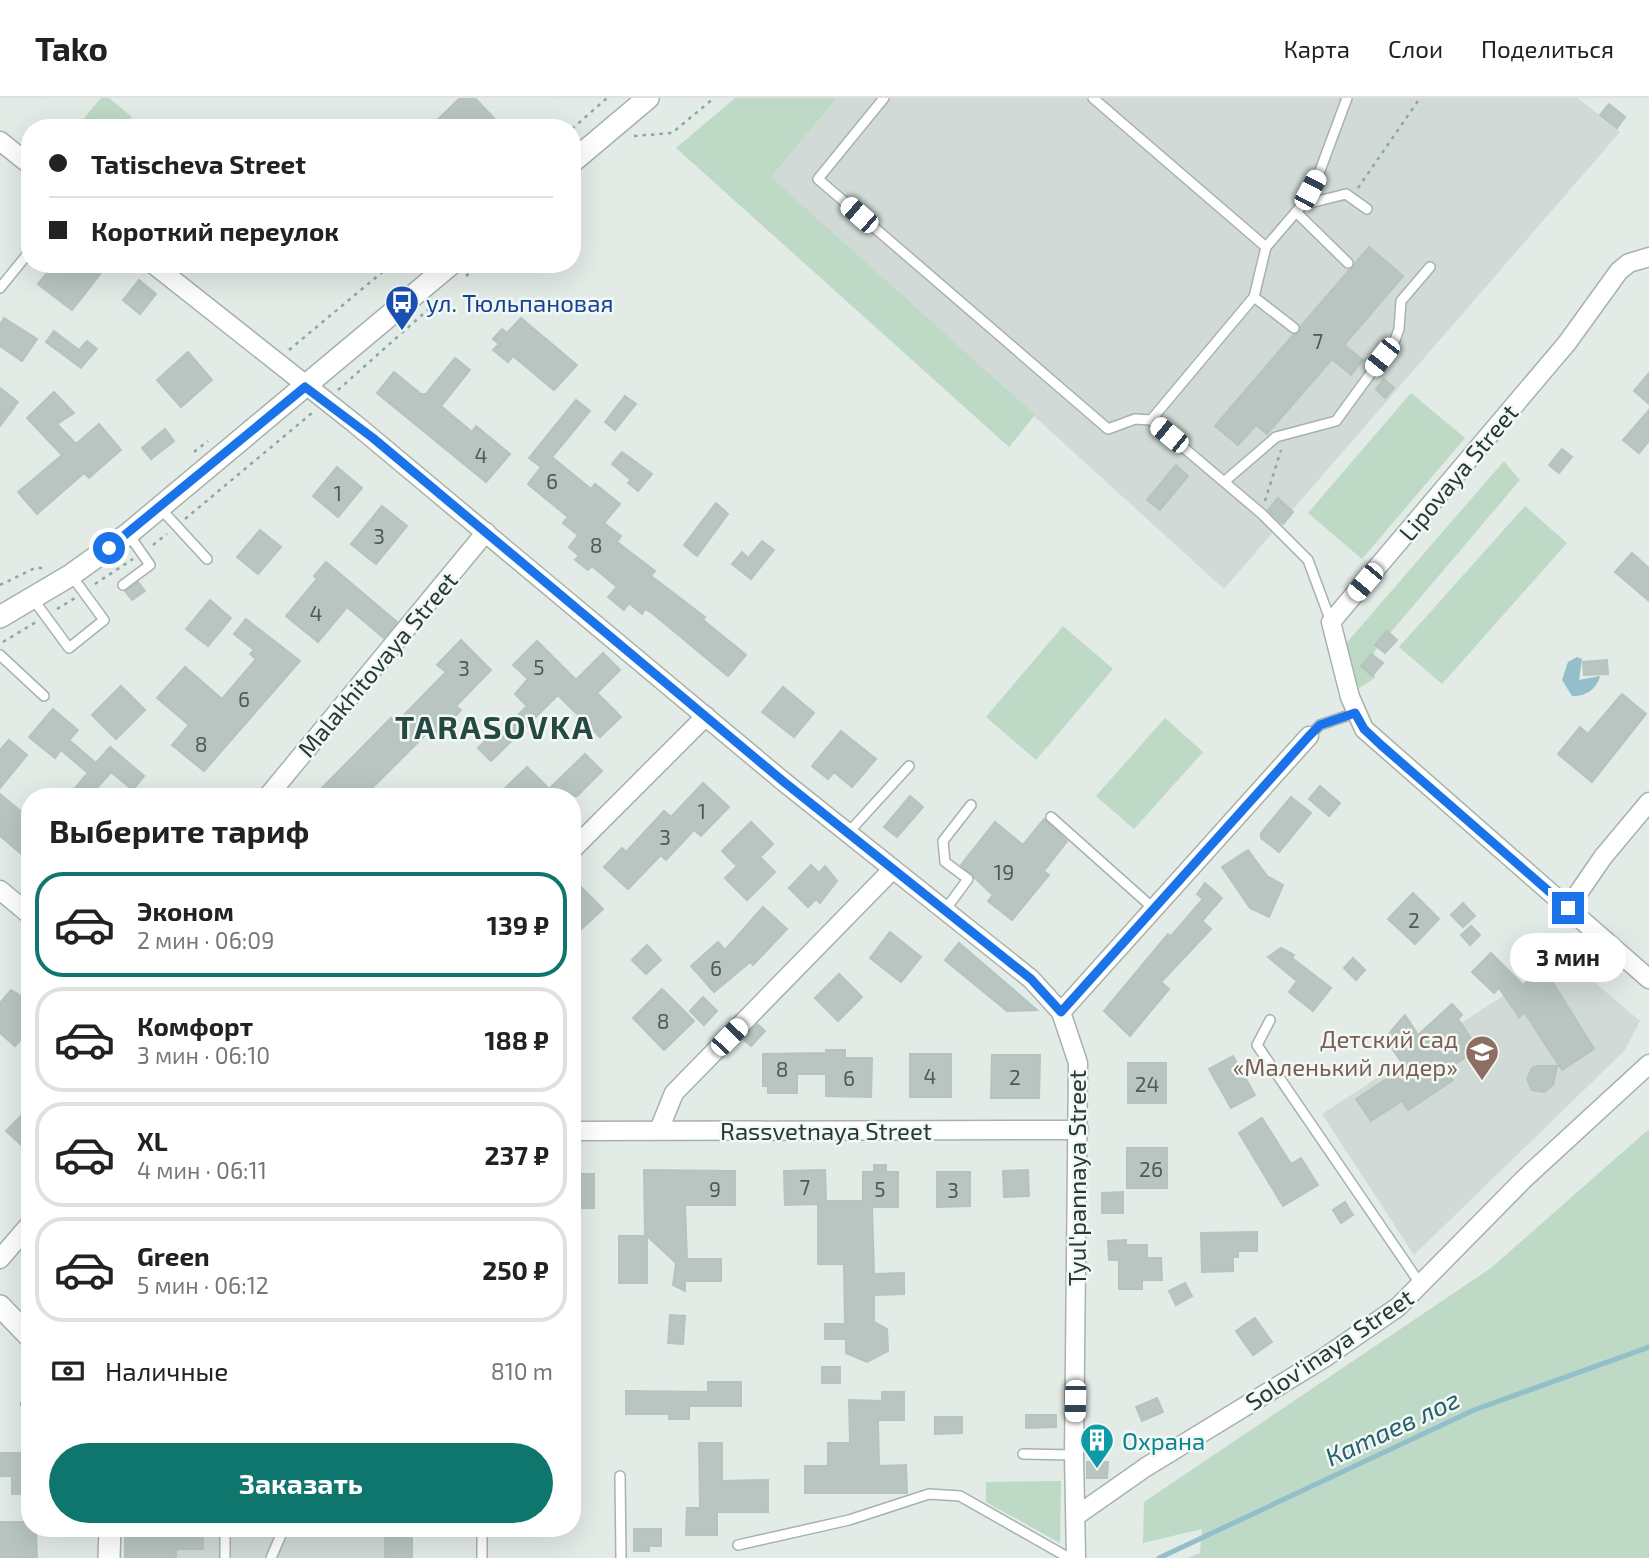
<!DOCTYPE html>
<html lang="ru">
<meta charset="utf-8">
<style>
body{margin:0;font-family:"Exo 2",sans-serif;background:#f2f2f2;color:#222;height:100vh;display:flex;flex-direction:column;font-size:26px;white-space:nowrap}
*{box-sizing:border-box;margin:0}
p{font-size:23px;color:#767676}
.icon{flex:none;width:38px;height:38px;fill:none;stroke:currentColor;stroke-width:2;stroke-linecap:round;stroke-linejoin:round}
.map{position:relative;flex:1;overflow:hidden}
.sheet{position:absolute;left:21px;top:690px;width:560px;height:749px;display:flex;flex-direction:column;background:#fff;border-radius:28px;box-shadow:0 7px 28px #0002}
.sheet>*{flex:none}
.guide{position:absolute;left:21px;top:21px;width:560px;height:154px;border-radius:28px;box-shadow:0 7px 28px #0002;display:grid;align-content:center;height:154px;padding:0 28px;background:#fff}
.end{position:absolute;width:32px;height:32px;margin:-16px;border:9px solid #1a73e8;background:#fff;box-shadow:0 0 0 4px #fff}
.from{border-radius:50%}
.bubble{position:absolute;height:49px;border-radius:24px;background:#fff;box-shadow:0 7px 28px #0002;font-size:23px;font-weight:700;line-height:49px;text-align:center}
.car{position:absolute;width:21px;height:42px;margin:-21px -10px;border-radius:9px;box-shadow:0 0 5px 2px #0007;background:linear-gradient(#fff 24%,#345 0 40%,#fff 0 76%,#345 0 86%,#fff 0)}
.guide b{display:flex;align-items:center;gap:24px;height:66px;font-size:26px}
.guide b+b{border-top:2px solid #e0e0e0}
.guide i{width:18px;height:18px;background:#222}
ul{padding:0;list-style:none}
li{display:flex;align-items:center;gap:21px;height:105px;margin:0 14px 10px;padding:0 14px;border:4px solid #e0e0e0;border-radius:28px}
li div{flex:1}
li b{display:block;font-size:26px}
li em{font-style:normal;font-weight:700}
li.current{border-color:#0f766e}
li>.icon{width:63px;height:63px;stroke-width:1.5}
h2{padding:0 28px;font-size:32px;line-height:84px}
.pay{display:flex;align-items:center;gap:18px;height:77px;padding:0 28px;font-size:26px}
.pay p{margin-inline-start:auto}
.action{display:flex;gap:14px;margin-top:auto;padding:14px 28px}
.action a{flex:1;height:80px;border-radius:42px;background:#0f766e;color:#fff;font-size:28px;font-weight:700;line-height:80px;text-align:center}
header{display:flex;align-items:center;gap:42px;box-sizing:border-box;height:98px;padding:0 35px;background:#fff;border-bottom:2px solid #e0e0e0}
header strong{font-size:33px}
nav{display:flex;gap:38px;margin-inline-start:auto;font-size:24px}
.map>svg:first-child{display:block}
.built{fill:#d1dad6}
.green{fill:#bed9c6}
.water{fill:#92bfc9}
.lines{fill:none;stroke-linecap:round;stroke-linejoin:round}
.stream{stroke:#92bfc9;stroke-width:5}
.building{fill:#b8c5c0;stroke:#b6c4be;stroke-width:2}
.service-casing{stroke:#a6b2ae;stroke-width:12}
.minor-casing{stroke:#a6b2ae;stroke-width:21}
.tertiary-casing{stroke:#a6b2ae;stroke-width:24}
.path{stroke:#87aaa0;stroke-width:2.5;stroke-dasharray:3.5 5;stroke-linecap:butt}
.service{stroke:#fff;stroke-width:9}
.minor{stroke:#fff;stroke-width:18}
.tertiary{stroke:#fff;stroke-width:21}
.route{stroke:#1a73e8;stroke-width:9}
.labels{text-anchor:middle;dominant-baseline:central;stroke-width:5;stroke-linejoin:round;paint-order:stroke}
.number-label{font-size:21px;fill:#4a5d58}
.transit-label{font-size:24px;fill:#164399;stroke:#f3f8f5;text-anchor:start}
.street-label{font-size:24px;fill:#253a35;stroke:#f3f8f5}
.education-label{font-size:24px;fill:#785e54;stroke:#f3f8f5;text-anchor:end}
.culture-label{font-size:24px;fill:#0d838f;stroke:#f3f8f5;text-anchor:start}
.water-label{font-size:26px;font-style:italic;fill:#26616e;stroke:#f3f8f5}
.district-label{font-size:32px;font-weight:bold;letter-spacing:2px;fill:#234941;stroke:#f3f8f5}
</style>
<header>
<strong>Tako</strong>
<nav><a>Карта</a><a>Слои</a><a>Поделиться</a></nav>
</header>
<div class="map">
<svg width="1649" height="1460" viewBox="0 0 1649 1460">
<rect width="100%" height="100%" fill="#e3ebe7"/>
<g class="built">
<path d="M837,0H1578L1620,34L1224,491L771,79Z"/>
<path d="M1564,858L1640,923L1625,952L1414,1157L1322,1016Z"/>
<rect x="125" y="1430" width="287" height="30"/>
</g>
<g class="green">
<path d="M101,0H109L132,19L124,30H76Z"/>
<path d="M735,0H837L771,79L1035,317L1009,349L676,50Z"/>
<path d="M1411,295L1465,340L1362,461L1308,415Z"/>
<path d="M1504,363L1520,382L1374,554L1375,580L1359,590L1343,549Z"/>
<path d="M1525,408L1567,445L1442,586L1399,549Z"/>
<path d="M1063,528L1113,571L1036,662L986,619Z"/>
<path d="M1165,620L1203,654L1134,731L1096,698Z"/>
<path d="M1649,1031V1460H1188L1200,1455L1202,1431L1143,1445L1144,1404L1491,1170Z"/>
<path d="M1061,1383L1060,1445L986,1404V1384Z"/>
</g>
<path class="water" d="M1577,559L1582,561L1579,582L1600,578C1597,591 1585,599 1572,598L1562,582L1568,564Z"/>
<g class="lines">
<path class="stream" d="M1159,1460L1474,1312L1649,1249"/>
</g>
<g class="building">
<path d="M460,0H475L503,30H429Z"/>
<path d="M1609,6L1625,19L1617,30L1600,17Z"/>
<path d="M1369,149L1403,178L1344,247L1363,262L1351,277L1332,261L1267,336L1256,327L1238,347L1215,328L1293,237L1299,235L1301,228Z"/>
<path d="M54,166H108L72,212L38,186Z"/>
<path d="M139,182L156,196L140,216L123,202Z"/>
<path d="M4,220L37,241L22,263L0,248V227Z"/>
<path d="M521,220L577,267L554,292L513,258L508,264L493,252L499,246L493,241L502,231L507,235Z"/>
<path d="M54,233L79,252L87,243L97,251L81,270L46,244Z"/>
<path d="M188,254L212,282L181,309L157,282Z"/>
<path d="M455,260L470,272L441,308L472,334L476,328L510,356L486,384L377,295L394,274L421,296H426Z"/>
<path d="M1649,275V306L1634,293Z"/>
<path d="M1384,281L1394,290L1385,300L1376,291Z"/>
<path d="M0,290L18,304L0,328Z"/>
<path d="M54,294L74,315L57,326L76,346L99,326L121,352L89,380L84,375L37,416L18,394L62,357L27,320Z"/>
<path d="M625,298L636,306L615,332L605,324Z"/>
<path d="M576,302L590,313L552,359L591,391L595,386L620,406L604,425L621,438L617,444L655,473L651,478L705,519L703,522L746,557L728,578L652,515L645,511L642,516L629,505L624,512L608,499L617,489L592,468L588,472L575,462L579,458L569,449L578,437L563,425L568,419L528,386L541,369L529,360Z"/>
<path d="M1649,312V343L1639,355L1623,342Z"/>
<path d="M165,331L174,343L151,361L142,350Z"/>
<path d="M1562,351L1572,359L1559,375L1549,367Z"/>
<path d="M622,354L652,376L638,393L628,385L631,382L612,366Z"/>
<path d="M1176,367L1188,378L1160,412L1147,402Z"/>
<path d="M337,369L362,390L338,419L313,398Z"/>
<path d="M1278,400L1293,414L1283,426L1268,412Z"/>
<path d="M716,405L728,416L697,458L684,447Z"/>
<path d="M382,408L407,428L376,466L351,446Z"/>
<path d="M260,432L281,449L258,476L237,459Z"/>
<path d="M762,443L774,452L751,481L732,466L742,454L748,460Z"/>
<path d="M1632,455L1649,470V503L1615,474Z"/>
<path d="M326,464L397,524L384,540L347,509L318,544L286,518L317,481L314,478Z"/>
<path d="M138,484L145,493L132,502L125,493Z"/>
<path d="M210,502L231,520L208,548L186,531Z"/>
<path d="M246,521L300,563L204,673L172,647L189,627L157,600L185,569L222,601L256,561L250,556L254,552L234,536Z"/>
<path d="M1387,533L1397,542L1385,555L1375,547Z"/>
<path d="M461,542L491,572L456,608L461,612L435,639L429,633L364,698H314L391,620L396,625L446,574L437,567Z"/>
<path d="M537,543L576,582L603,555L620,572L597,595L621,619L600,639L558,597L491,663L478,650L494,634L497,638L527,608L515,596L528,581L513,567Z"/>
<path d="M1371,556L1383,565L1372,578L1361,568Z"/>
<path d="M1607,562L1608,576L1584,577L1583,564Z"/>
<path d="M121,588L145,612L116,641L92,617Z"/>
<path d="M783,589L814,615L794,639L762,614Z"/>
<path d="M1622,596L1646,616L1592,684L1558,656L1580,629L1588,636Z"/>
<path d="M53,611L78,632L69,642L96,665L110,649L144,678L133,692L111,674L90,698L75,690L88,675L61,652L55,660L29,639Z"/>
<path d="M841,633L876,661L852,689L834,674L828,681L812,668Z"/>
<path d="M9,642L27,657L0,690V652Z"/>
<path d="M585,656L602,673L577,698H497L527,669L549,691Z"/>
<path d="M703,685L729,709L701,738L694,732L666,762L661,757L628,791L604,769L622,750L626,754L664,713L671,719Z"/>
<path d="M1320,688L1340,705L1329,718L1309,701Z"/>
<path d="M0,696L30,721V763L0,738Z"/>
<path d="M910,698L923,709L897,739L884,729Z"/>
<path d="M1291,699L1311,715L1279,754L1261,740V735Z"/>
<path d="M1044,721L1067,743L1044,773L1049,777L1012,822L988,803L993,797L961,767L995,724L1023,747Z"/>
<path d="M751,724L773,746L760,759L775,774L747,802L725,780L737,768L722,753Z"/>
<path d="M1248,752L1267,778L1283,787L1269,819L1250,810L1222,769Z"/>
<path d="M811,767L819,775L825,768L837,783L820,805L816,801L808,809L789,790Z"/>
<path d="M1205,785L1222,800L1202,823L1211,831L1161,884L1169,891L1130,938L1104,913L1168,836L1171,838L1203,801L1197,796Z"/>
<path d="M580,788L603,811L572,840V795Z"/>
<path d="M1413,795L1439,821L1415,846L1388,821Z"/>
<path d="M1463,805L1475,818L1463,829L1451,817Z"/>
<path d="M763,809L787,831L753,867L750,864L714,894L691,868L718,844L725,852Z"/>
<path d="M1471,828L1480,837L1470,847L1461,837Z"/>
<path d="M890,834L921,859L901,884L870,860Z"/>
<path d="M959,845L1037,912L1007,913L945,862Z"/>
<path d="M647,847L661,862L646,876L632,862Z"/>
<path d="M1281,850L1294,857L1292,860L1331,890L1313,913L1289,894L1297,883L1268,859Z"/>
<path d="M1491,855L1523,887L1545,872L1594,951L1562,972L1525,915L1519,919L1499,890L1494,895L1472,874Z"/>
<path d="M1353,860L1365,872L1356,882L1344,870Z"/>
<path d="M839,876L862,899L838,923L815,900Z"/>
<path d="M662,891L694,923L664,952L633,920Z"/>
<path d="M11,892L30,903V943L24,938L15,948L0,935V905Z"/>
<path d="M703,899L717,913L704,927L690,913Z"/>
<path d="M1452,906L1462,917L1458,921L1478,951L1446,972L1453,982L1408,1012L1402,1003L1371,1023L1356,1001L1405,969L1385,940L1405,917L1418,937Z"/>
<path d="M757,926L765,933L751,948L743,941Z"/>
<path d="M826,952H845V960H872L871,999L826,998V976H797V995H768V988H763V956L826,955Z"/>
<rect x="910" y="956" width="41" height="43"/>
<path d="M992,957H1040L1039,1000H991Z"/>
<path d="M1233,958L1255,997L1231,1010L1209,971Z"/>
<rect x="1128" y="965" width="38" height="40"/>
<path d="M1537,968H1557L1553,987L1544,994L1532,992L1527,981L1532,970Z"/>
<path d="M30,1009V1055L6,1033Z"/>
<path d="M1262,1020L1291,1066L1301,1060L1318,1087L1283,1108L1239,1035Z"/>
<rect x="1127" y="1050" width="40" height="40"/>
<path d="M874,1067H886V1074H898V1109H872L874,1176L904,1175V1196L874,1197V1224L887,1231L888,1253L867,1264L846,1255V1241H825V1226H845L844,1166H818V1106L785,1107L784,1073L825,1072L826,1103H863V1074H874Z"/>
<path d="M644,1072L735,1073V1107H685L687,1161H721V1183H685V1193L673,1187L676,1165L645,1136Z"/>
<path d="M1028,1072L1029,1098L1004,1099L1003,1073Z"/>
<path d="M937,1074H970V1108L937,1109Z"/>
<rect x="572" y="1076" width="22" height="34"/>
<path d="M1123,1094V1115H1102V1095Z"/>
<path d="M1345,1104L1353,1117L1341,1125L1333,1112Z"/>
<path d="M1257,1134V1153H1238V1159H1233V1173L1202,1174L1201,1135Z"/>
<rect x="619" y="1138" width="28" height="47"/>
<path d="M1126,1142V1147H1147V1160H1161L1162,1182H1142V1191H1119V1162H1109L1108,1143Z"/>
<path d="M1185,1185L1192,1198L1176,1207L1169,1193Z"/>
<path d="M670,1217L685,1218L683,1246L668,1245Z"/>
<path d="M1255,1220L1272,1244L1253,1257L1236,1233Z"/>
<rect x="822" y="1269" width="18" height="16"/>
<path d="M708,1284H741V1308H689V1321H669V1316H626V1293L708,1294Z"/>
<path d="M882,1294H904V1322H878L879,1368L906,1367L907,1395H805V1368H828V1345H850L849,1302L882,1303Z"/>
<path d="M1157,1300L1163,1314L1142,1323L1136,1309Z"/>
<path d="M1026,1317H1056V1329L1026,1330Z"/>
<path d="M935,1319H962V1335L935,1336Z"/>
<path d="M699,1345H722V1383L768,1382V1414H717V1437H686L687,1410H700Z"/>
<path d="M0,1355H30V1396H12V1378H0Z"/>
<path d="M1087,1364H1108L1107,1380H1087Z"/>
<path d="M0,1424H30V1430H36L37,1460H0Z"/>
<path d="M125,1430H203V1451H176V1460H125Z"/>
<rect x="385" y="1430" width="27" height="30"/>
<path d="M634,1431H661V1448H649V1453H634Z"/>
</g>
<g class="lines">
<g class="service-casing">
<g id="service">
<path d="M884,0L818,81L1108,331L1135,321L1151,322"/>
<path d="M1093,0L1266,149"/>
<path d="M1302,107L1346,96L1367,111"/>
<path d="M1296,114L1348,165"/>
<path d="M0,190L30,153"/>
<path d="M1254,199L1294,230"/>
<path d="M1225,383L1276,339L1336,323L1395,242L1399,231L1401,203L1430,169"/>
<path d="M160,410L207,461"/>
<path d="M123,487L150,467L129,437"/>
<path d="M33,501L69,550L104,522L71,477"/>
<path d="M1331,524L1308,462L1262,416L1151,322L1254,199L1266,149L1302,107L1318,78L1347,0"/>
<path d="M0,557L44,598"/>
<path d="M1309,638L1320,627L1355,615"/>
<path d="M1051,719L1153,810"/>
<path d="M848,735L909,668"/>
<path d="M945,812L968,781L945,764L943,743L971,707"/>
<path d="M1270,922L1257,947L1421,1187"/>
<path d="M26,1306L30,1309"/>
<path d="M1023,1356L1074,1357"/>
<path d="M620,1378L621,1460"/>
<path d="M738,1447L849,1422L929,1396L960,1398L1069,1460"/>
<path d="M225,1460V1430"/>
<path d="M271,1460L284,1430"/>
<path d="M482,1460V1430"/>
</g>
</g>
<g class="minor-casing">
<g id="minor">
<path d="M0,43L30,67"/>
<path d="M1649,159L1629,165L1619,173L1567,245L1331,524L1350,599L1364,631L1649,881"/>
<path d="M153,166L354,325L784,684L1031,881L1061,914L1078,965L1074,1357L1076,1460"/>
<path d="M268,698L486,434"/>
<path d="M572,752L706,618"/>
<path d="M0,792L30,817"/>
<path d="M1568,810L1603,759L1649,704"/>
<path d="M1061,914L1309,638"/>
<path d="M659,1032L674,995L893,771"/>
<path d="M572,1033L1079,1032"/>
<path d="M0,1161L30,1126"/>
<path d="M1076,1418L1146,1369L1324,1260L1398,1209L1524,1081L1649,966"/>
</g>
</g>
<g class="tertiary-casing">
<g id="tertiary">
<path d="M572,64L648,0"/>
<path d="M0,519L71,477L128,436L451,166"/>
<path d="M0,1208L30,1239"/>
<path d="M109,1460L110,1430"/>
</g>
</g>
<g class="path">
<path d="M572,31L607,0"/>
<path d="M634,38L672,35L714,0"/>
<path d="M1358,90L1420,0"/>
<path d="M466,178L480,166"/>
<path d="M289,252L392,166"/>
<path d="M338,292L432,208"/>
<path d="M194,354L208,343"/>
<path d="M1265,403L1281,352"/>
<path d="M185,421L312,315"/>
<path d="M153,447L167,436"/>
<path d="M95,486L133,461"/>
<path d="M0,487L35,470H45"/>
<path d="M57,511L75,500"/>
<path d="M3,544L36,524"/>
</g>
<use href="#service" class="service"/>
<use href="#minor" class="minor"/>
<use href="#tertiary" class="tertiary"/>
</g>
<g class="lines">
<path class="route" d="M109,450L305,289L373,340L784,684L1031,881L1061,914L1309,638L1320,627L1355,615L1364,631L1381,647L1568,810"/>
</g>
<defs>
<g id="bus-pin" transform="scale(1.75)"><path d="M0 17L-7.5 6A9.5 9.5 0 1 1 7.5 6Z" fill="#1a4fb4" stroke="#f3f8f5"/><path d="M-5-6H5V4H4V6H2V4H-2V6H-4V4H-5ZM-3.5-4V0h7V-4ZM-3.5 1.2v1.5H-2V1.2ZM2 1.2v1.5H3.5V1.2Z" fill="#fff"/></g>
<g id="school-pin" transform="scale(1.75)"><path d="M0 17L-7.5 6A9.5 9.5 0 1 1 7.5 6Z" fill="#8d6e63" stroke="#f3f8f5"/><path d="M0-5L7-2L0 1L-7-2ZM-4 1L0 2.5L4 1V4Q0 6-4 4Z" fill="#fff"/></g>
<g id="building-pin" transform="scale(1.75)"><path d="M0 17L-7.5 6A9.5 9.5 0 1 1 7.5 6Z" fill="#0f9aa8" stroke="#f3f8f5"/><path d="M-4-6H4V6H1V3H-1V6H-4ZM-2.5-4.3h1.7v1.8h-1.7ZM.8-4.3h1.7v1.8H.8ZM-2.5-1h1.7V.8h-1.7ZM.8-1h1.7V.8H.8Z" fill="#fff"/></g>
</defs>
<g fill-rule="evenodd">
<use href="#bus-pin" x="402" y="204"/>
<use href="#school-pin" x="1482" y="954"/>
<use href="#building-pin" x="1097" y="1342"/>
</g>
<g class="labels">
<g class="number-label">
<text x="1318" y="242">7</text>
<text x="481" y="356">4</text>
<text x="552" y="382">6</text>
<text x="338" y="394">1</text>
<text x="379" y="437">3</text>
<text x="596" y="446">8</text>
<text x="316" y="514">4</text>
<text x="539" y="568">5</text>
<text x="464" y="569">3</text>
<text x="244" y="600">6</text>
<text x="201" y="645">8</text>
<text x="702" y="712">1</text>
<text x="665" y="738">3</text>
<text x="1004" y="773">19</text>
<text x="1414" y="821">2</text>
<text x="716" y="869">6</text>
<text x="663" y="922">8</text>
<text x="782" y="970">8</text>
<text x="930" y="977">4</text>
<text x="1015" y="978">2</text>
<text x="849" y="979">6</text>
<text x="1147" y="985">24</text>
<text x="1151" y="1070">26</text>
<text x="805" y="1088">7</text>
<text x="715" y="1090">9</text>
<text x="880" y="1090">5</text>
<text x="953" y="1091">3</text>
</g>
<g class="transit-label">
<text x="426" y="204">ул. Тюльпановая</text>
</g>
<g class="street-label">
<text transform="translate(1458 374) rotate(-50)">Lipovaya Street</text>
<text transform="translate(377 566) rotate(-50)">Malakhitovaya Street</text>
<text x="826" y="1032">Rassvetnaya Street</text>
<text transform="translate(1076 1080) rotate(-90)">Tyul'pannaya Street</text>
<text transform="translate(1329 1251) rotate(-34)">Solov'inaya Street</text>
</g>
<g class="education-label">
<text x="1458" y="940">Детский сад<tspan x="1458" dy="28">«Маленький лидер»</tspan></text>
</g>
<g class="culture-label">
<text x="1122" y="1342">Охрана</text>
</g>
<g class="water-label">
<text transform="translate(1392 1329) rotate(-25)">Катаев лог</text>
</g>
<g class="district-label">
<text x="495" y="628">TARASOVKA</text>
</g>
</g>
</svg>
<i class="end from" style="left:109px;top:450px"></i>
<i class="end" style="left:1568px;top:810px"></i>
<div class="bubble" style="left:1510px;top:835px;width:116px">3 мин</div>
<i class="car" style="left:1310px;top:92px;rotate:28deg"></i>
<i class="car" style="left:859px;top:117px;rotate:311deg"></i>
<i class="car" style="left:1382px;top:259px;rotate:218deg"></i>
<i class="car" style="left:1169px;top:337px;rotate:309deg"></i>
<i class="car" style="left:1365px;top:484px;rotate:220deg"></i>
<i class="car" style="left:729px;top:939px;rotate:44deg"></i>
<i class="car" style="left:1075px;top:1303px;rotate:181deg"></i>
<div class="guide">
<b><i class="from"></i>Tatischeva Street</b>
<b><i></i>Короткий переулок</b>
</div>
<section class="sheet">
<h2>Выберите тариф</h2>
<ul>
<li class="current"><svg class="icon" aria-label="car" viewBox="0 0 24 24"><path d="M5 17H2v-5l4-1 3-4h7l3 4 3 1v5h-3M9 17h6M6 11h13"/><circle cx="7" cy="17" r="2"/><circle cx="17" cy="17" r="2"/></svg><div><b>Эконом</b><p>2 мин · 06:09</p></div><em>139 ₽</em></li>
<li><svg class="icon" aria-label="car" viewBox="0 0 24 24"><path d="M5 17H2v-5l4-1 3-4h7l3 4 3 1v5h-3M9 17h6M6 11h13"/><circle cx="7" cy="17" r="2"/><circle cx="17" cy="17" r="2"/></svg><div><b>Комфорт</b><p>3 мин · 06:10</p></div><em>188 ₽</em></li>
<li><svg class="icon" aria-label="car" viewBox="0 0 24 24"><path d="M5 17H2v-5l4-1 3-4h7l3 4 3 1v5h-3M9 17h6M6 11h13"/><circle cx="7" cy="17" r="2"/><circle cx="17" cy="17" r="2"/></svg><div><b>XL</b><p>4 мин · 06:11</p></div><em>237 ₽</em></li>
<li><svg class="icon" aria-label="car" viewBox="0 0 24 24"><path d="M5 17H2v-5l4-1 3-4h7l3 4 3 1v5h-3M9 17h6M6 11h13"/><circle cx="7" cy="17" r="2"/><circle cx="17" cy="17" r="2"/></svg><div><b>Green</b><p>5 мин · 06:12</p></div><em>250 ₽</em></li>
</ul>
<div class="pay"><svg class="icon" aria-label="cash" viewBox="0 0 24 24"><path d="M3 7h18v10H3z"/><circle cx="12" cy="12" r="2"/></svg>Наличные<p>810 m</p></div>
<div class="action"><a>Заказать</a></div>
</section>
</div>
